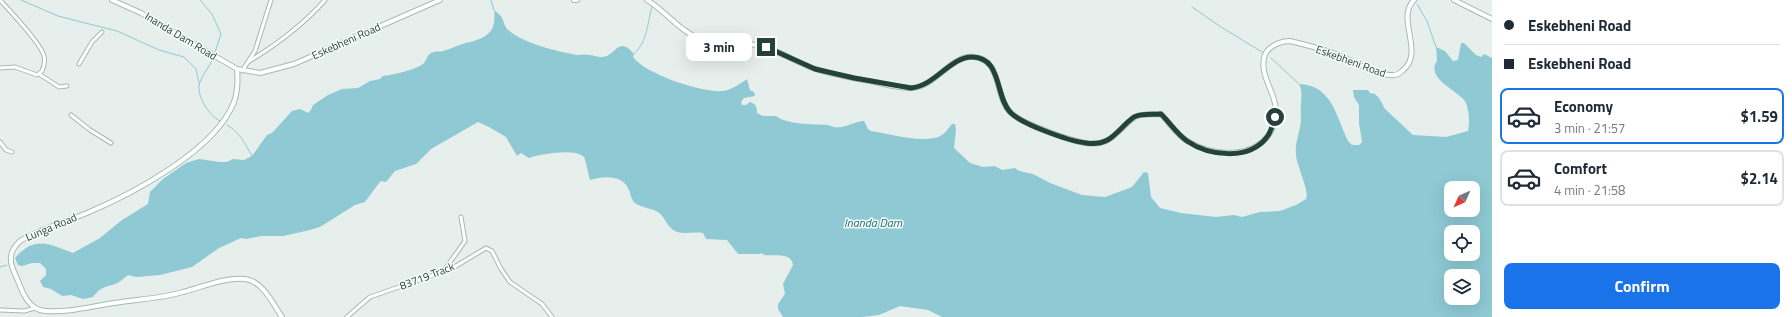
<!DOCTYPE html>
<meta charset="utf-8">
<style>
body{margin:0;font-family:"Titillium Web",sans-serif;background:#f6f6f7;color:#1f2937;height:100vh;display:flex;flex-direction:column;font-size:15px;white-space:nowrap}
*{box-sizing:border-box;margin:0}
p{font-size:13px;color:#747a83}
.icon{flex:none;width:22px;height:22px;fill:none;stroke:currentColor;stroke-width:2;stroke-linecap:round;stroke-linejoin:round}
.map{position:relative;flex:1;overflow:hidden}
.side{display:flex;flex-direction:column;background:#fff;width:300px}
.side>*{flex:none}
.banner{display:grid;align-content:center;height:88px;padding:0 12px;background:#fff}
.needle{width:26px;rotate:225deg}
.buttons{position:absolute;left:1444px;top:181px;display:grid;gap:8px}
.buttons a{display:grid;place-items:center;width:36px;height:36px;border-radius:8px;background:#fff;box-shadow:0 4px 16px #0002;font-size:20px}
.end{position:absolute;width:18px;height:18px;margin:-9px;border:5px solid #24423a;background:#fff;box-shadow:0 0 0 2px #fff}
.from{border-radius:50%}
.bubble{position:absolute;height:28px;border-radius:8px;background:#fff;box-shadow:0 4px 16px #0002;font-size:13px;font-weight:700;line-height:28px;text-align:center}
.banner b{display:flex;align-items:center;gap:14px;height:38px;font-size:15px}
.banner b+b{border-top:1px solid #e0e1e3}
.banner i{width:10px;height:10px;background:#1f2937}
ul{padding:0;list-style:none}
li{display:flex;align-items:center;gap:12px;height:56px;margin:0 8px 6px;padding:0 4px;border:2px solid #e0e1e3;border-radius:8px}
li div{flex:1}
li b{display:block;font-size:15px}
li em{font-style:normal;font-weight:700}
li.active{border-color:#1a73e8}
li>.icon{width:36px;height:36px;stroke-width:1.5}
.primary-button{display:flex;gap:8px;margin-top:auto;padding:8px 12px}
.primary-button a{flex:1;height:46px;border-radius:8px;background:#1a73e8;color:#fff;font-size:16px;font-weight:700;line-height:46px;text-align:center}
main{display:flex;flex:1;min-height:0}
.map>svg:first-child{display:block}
.water{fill:#8ec9d4;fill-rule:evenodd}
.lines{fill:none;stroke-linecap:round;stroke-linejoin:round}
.stream{stroke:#8ec9d4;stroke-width:1}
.street-casing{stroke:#a8b8b2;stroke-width:5}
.secondary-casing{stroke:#a4bbb3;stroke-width:6}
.street{stroke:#fff;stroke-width:3}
.secondary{stroke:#fff;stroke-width:4}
.route{stroke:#24423a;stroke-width:5}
.labels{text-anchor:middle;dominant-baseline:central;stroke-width:3;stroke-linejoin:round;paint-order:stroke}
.street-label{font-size:11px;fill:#24423a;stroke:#f7fbf9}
.water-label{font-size:12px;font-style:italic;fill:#1c6f80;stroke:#f7fbf9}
</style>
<main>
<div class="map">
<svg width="1492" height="317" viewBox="0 0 1492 317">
<rect width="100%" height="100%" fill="#e6efeb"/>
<path class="water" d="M494,10C496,12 499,14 501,16C504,21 504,26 508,30C525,44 556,51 577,55C581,55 585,54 589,55C593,55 597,57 601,57C616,58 617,34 634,54L633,57C645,74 702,93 723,91C731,90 740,84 747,79L750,90L754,92L755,96L744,98L741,102L742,105H746L750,102C756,104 757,107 757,113L763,116H776C787,125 813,124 828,125C842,132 853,121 864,121L868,129L871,131C891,134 918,143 938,137C944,135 948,129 952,124H955L956,129L954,148L970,163L983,167L995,166L1002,170L1015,168L1019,171L1033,174L1050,183L1082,195L1105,197L1132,187L1144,172L1148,173L1151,197L1160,208L1181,213L1216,217L1234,215L1242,217L1260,212L1280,211L1296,205L1306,199C1310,192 1297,166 1296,155C1295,144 1298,137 1300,127C1302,120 1300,113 1301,105C1301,97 1303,92 1299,84C1332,85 1336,116 1348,141L1352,145H1359L1362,142L1359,123V105L1354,97L1353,90H1368L1370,93L1375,94L1379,98L1385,109L1413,135L1446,137L1468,131C1470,123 1469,108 1465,101C1458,91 1425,78 1437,61L1436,47L1445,51L1453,61L1458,60L1461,43H1464L1476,55L1481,57L1484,54L1492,58V317H942L928,310L900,306L879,315L862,317H783L778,309V304L785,294L783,284L793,265C792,252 774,256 764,255L762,253L759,254H738L727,240L706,239L703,233C692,231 680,236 672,229C666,224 664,216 658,212C651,208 642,208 635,203C631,200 631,194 629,190C623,174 603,176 590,180C589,176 585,158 584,157C575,148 540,154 529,158L521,153L517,156L506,137L489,127L478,122L431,149L416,164L395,171L386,182L381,181L379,183L365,202L355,205L320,227L310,230L283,236H261L246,239L241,238L219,248L192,267L160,275L137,277L128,275C124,278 119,283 115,284C103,288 101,287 93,297L83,299L71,295L62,296L51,289L43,287L40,281L46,275V269L40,263H32L22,266L18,265L15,258C35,235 49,244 73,253L100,238L122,220L148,204L150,192L163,179L186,163L199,159L220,162H227L233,159L244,160L252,156L267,135L272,133L292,111L300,109L308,113L311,110L313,105L328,95L342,89L358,88L370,81L380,79L383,76C392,75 417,70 424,63C427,59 428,53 434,52C436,51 440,52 443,51C451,49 458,45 466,43C486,38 497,33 494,10ZM1451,188H1473V210H1451ZM1451,232H1473V254H1451ZM1451,276H1473V298H1451Z"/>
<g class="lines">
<g class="stream">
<path d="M21,0L58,16L117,31L159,50L184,57L196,69L199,83"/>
<path d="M200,0L212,14L221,34L215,52"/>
<path d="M491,0L494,10"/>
<path d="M1417,4L1427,21L1436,47"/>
<path d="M1192,7L1221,27L1262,52"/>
<path d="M634,54C648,41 647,23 652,7"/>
<path d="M1271,58L1299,84"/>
<path d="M213,59C209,67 203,74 200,82C195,94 209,116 220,121"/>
<path d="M227,125C239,132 245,143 252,156"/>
<path d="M0,267L7,265"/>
</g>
<g class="street-casing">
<g id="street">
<path d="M0,0C10,11 41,43 44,56C45,61 44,67 42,71L37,75L15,67L0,68"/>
<path d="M248,62C276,45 303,25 325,0"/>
<path d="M79,64L92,42L102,32"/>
<path d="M242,71L255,51L271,0"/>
<path d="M39,74L59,87L67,86"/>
<path d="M71,115L90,130L111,143"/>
<path d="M0,142L6,150L12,152"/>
<path d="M443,272L465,241L461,217"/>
<path d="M0,310L24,311L35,308"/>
<path d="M347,317L370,297L451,269L486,248L492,251L501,269L510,282L542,304L552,317"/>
</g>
</g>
<g class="secondary-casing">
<g id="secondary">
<path d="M112,0L141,13L237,69L260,73L294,64L440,0"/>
<path d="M574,0H577"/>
<path d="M647,0C664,10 675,26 692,35C714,46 741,40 764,47C780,51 794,61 810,67C831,75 853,78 875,82C887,85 899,88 911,88C935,88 951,54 974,57C1003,60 994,97 1011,113C1022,124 1071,141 1086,143C1113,147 1117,129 1135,117C1142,113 1153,115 1161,114C1170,123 1177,136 1189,142C1221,161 1274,158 1276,111C1276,93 1260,77 1264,58C1266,47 1280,41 1290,41C1307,45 1324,49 1340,56C1354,61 1376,75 1391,75C1395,76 1399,74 1402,71C1426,53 1395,19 1414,0"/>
<path d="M1454,0L1492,19"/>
<path d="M237,69C238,80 238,91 234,102C216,150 132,194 87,213C65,222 40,229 20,241C8,252 9,263 16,276C20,286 25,301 34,307C37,309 42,311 46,311C70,313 96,305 121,302C142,299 163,298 183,292C203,287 224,277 245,279C263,281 273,304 282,317"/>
</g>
</g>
<use href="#street" class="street"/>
<use href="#secondary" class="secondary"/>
</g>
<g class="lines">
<path class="route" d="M766,47L815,69L854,78L911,88C935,86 950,57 972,57C1002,57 995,96 1010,112C1021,124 1069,141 1086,143C1112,147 1117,129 1134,117C1142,113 1153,115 1161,114C1170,123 1177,134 1187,141C1209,156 1249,161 1267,137C1271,132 1273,124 1275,117"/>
</g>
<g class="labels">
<g class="street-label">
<text transform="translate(181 36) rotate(31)">Inanda Dam Road</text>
<text transform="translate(346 41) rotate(-24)">Eskebheni Road</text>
<text transform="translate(1351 61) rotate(20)">Eskebheni Road</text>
<text transform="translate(51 227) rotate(-23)">Lunga Road</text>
<text transform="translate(427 276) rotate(-21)">83719 Track</text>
</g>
<g class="water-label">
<text x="873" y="222">Inanda Dam</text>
</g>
</g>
</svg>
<div class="buttons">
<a><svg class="needle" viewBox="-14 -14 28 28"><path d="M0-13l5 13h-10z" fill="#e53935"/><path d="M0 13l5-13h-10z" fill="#747a83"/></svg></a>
<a><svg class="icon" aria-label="locate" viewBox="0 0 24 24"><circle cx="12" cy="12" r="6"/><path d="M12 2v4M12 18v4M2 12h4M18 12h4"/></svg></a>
<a><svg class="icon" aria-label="layers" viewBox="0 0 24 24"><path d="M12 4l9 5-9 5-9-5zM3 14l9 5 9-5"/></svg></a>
</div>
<i class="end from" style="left:1275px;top:117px"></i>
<i class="end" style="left:766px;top:47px"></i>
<div class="bubble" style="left:686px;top:33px;width:66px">3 min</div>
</div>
<section class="side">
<div class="banner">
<b><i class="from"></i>Eskebheni Road</b>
<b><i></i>Eskebheni Road</b>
</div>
<ul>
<li class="active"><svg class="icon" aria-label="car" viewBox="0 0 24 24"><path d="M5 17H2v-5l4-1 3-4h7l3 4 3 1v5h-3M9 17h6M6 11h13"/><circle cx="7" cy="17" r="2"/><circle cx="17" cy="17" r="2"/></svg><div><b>Economy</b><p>3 min · 21:57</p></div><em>$1.59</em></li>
<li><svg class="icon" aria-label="car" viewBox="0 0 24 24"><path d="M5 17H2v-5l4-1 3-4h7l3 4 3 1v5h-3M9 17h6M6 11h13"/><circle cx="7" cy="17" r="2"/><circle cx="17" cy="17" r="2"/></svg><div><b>Comfort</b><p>4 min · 21:58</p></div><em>$2.14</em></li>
</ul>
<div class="primary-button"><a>Confirm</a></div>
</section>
</main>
